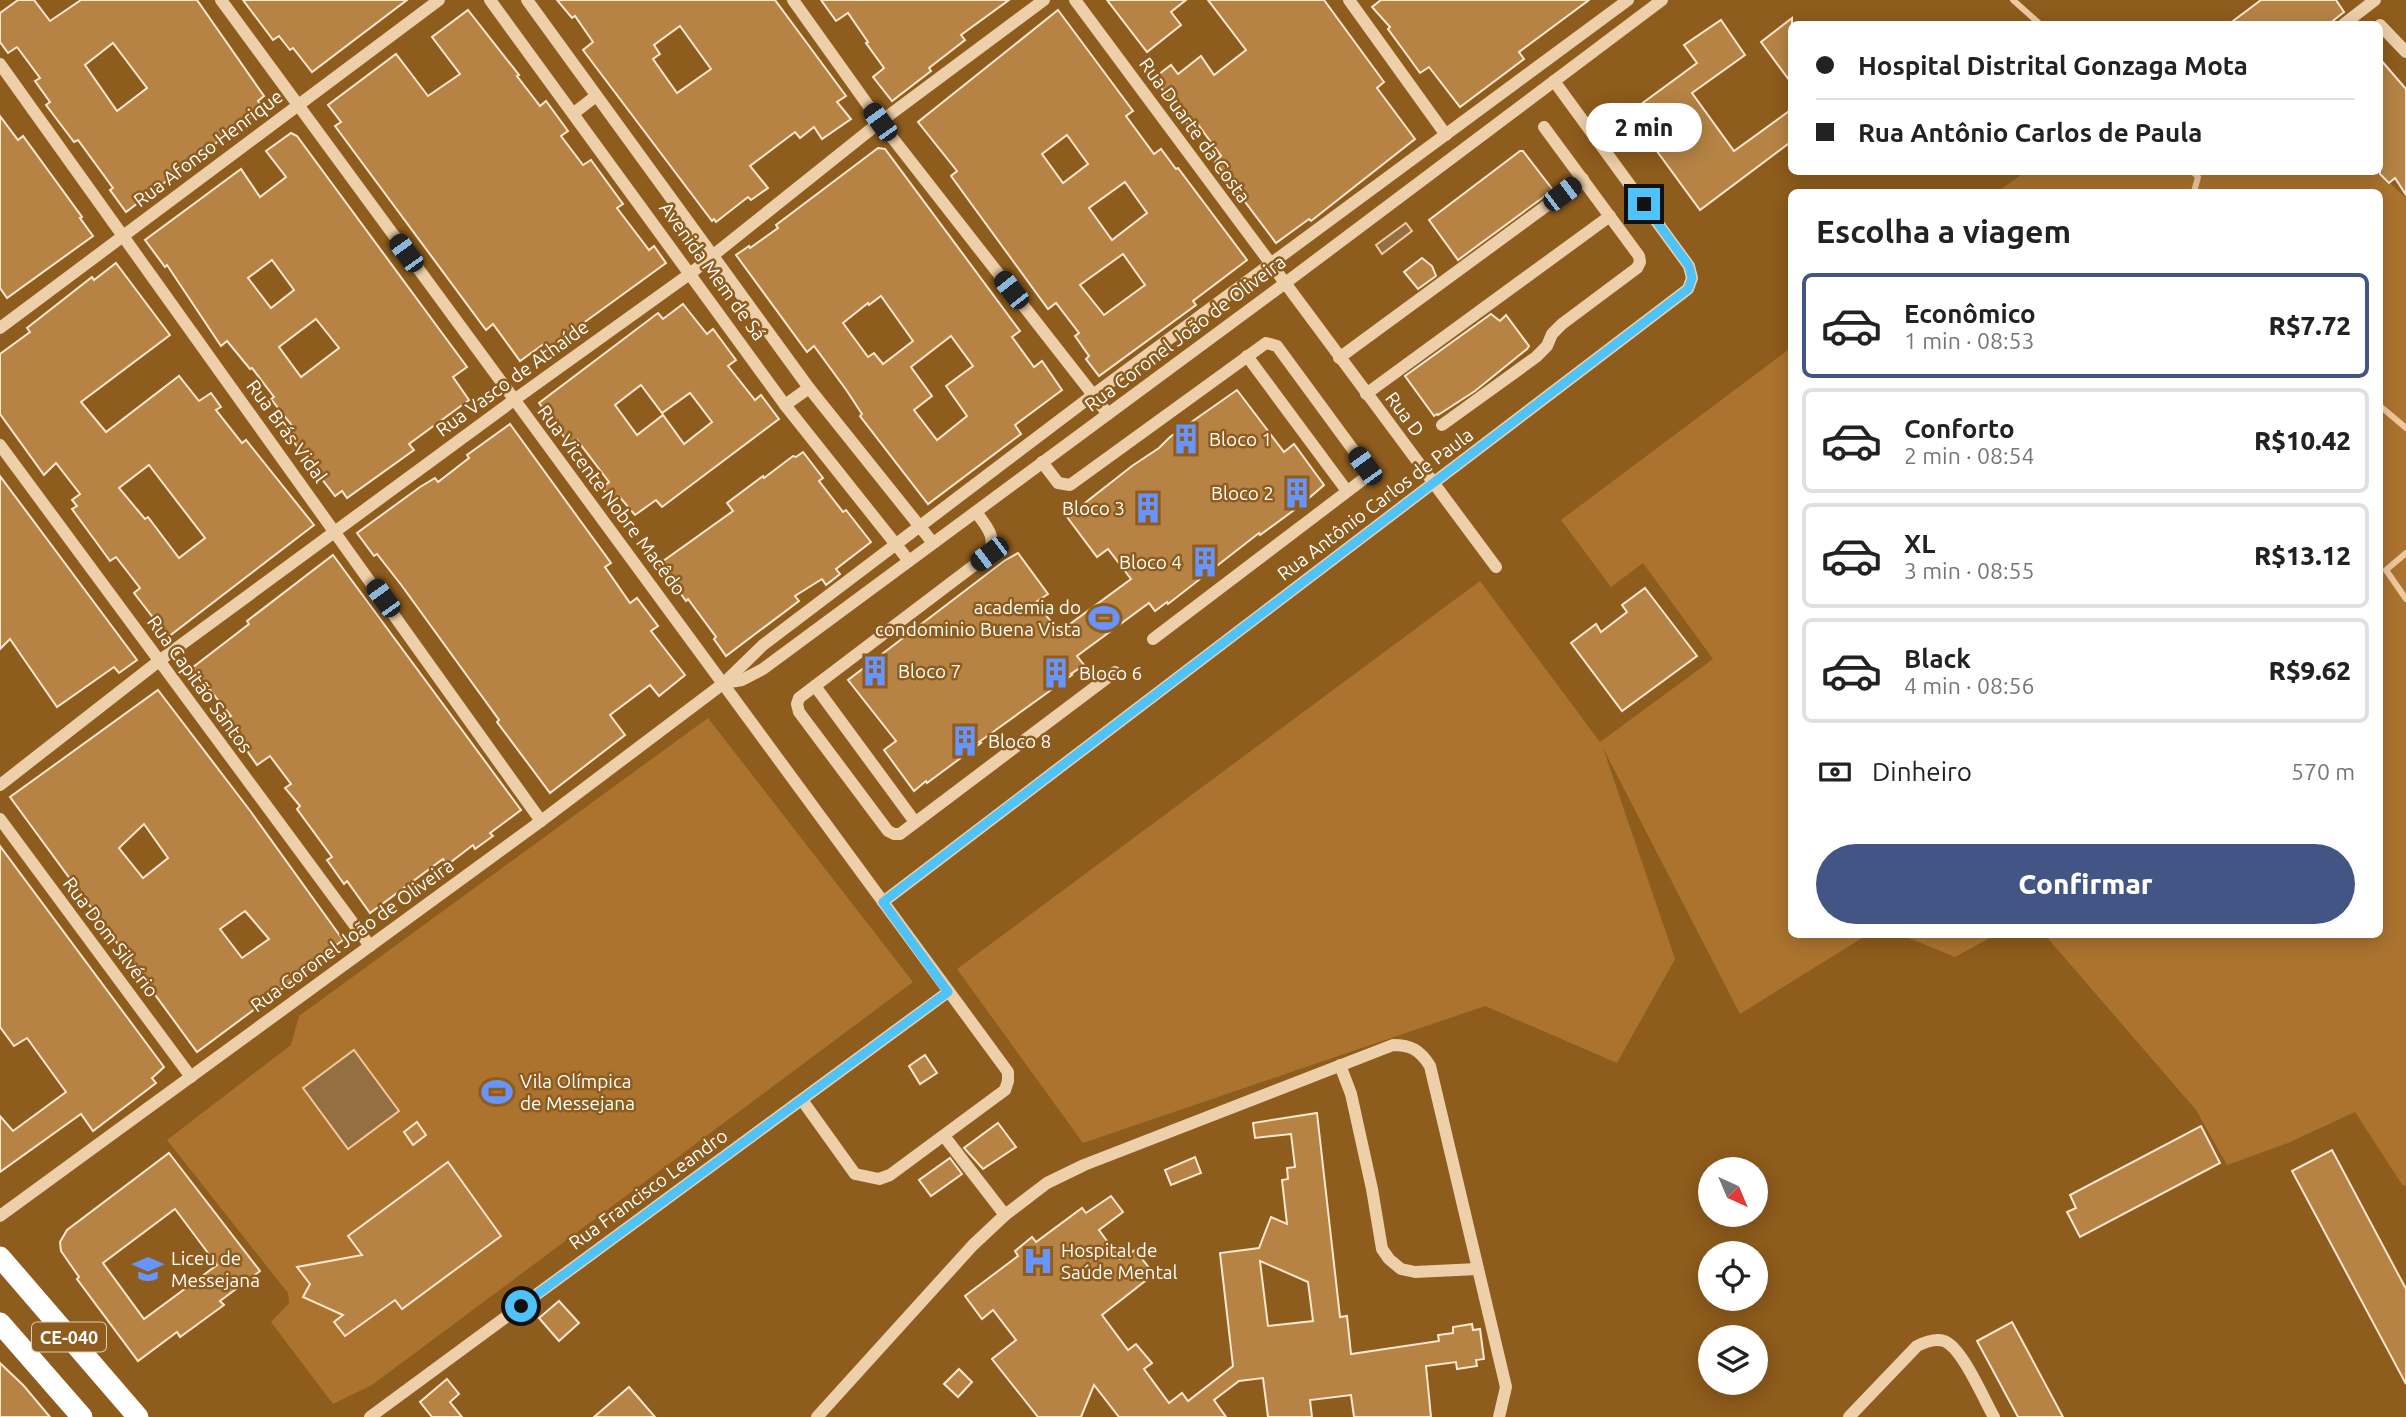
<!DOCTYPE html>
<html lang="pt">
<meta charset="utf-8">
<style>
body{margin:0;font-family:Ubuntu,sans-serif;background:#f2f2f2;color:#222;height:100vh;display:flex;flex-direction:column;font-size:26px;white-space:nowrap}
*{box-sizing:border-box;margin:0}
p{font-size:23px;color:#767676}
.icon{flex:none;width:38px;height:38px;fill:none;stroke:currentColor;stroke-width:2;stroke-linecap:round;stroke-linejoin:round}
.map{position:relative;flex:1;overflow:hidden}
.drawer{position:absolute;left:1788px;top:189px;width:595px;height:749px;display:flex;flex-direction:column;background:#fff;border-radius:10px;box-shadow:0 4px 18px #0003}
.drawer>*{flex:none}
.hud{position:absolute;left:1788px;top:21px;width:595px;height:154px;border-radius:10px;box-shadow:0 4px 18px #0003;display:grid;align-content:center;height:154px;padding:0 28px;background:#fff}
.needle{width:46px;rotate:136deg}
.buttons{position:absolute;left:1698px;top:1157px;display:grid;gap:14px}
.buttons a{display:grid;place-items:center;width:70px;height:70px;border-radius:50%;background:#fff;box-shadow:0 4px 18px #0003;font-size:35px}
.end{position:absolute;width:32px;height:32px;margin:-16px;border:9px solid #4fc3f7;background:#111;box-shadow:0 0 0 4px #111}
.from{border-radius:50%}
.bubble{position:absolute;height:49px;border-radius:24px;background:#fff;box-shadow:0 4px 18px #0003;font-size:23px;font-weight:800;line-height:49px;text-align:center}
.car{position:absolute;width:21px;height:42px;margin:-21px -10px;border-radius:9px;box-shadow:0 0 5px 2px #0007;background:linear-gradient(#222 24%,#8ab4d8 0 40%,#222 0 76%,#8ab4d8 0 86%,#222 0)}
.hud b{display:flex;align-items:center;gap:24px;height:66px;font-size:26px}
.hud b+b{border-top:2px solid #e0e0e0}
.hud i{width:18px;height:18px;background:#222}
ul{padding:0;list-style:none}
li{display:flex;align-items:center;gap:21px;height:105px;margin:0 14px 10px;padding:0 14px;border:4px solid #e0e0e0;border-radius:10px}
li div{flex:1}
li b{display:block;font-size:26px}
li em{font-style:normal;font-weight:800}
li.on{border-color:#425585}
li>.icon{width:63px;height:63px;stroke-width:1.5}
h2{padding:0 28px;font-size:32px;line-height:84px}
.pay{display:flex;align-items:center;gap:18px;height:77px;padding:0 28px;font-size:26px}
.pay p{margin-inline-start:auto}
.button{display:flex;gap:14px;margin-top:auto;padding:14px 28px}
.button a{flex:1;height:80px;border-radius:42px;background:#425585;color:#fff;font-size:28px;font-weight:800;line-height:80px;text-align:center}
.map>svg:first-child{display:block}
.green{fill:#ac732f}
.water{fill:#936f41;stroke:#efc99d;stroke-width:2}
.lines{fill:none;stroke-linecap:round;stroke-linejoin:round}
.stream{stroke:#efc99d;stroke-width:6}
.building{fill:#b68344;stroke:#fae7d0;stroke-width:2;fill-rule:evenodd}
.minor{stroke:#edcfaa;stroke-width:12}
.highway{stroke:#fff;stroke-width:21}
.route{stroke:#4fc3f7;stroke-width:9}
.labels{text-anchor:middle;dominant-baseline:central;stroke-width:5;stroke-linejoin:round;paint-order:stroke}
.shield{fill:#8e5c1c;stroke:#ddcebb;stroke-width:2}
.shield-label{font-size:18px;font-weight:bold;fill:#fff}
.street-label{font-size:19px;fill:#fff;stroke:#8e5c1c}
.poi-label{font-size:19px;fill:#fff;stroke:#8e5c1c;text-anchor:start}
</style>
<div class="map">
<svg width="2406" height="1417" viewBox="0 0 2406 1417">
<rect width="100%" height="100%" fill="#8e5c1c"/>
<g class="green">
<path d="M2025,172H2378L2406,198V1185L2403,1186L2355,1112L2288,1143L2227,1165L2196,1110L2045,935L2380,934V192H1997Z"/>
<path d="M1792,347V934L1867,935L1740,1014L1603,748L1675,959L1617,1063L1485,1006L1083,1143L957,969L1480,581L1600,742L1713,659L1643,563L1611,587L1561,520Z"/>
<path d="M708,718L913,982L372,1385L333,1404L271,1322L289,1303L288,1293L167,1140L291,1045L299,1016Z"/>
<path d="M1901,935H1995L1955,957Z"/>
</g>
<g class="water">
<path d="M1406,223L1412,231L1382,254L1376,245Z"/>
<path d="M354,1050L399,1111L348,1149L303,1088Z"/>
</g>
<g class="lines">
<g class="stream">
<path d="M2013,0L2040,24"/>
<path d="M2193,172L2198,177L2194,192"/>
<path d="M2380,406L2406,428"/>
<path d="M2406,553L2386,570L2406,599"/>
</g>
</g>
<g class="building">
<path d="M18,0H34L50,21L81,0H197L264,96L258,101L260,104L255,108L258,111L126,212L110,190L113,188L78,140L74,142L46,105L50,102L35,81L40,78L17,47L8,53L0,42V13ZM113,43L147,88L117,111L85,65Z"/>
<path d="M243,0H407L312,72L293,48L290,50L279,36L273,40Z"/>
<path d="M557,0H775L846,96L837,102L851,119L822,139L814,127L800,138L795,132L750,166L768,188L751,200L748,197L716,222L714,219L712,221L583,50L593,42L575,16L572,18ZM680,26L711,69L677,93L653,59L660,54L654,45Z"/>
<path d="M821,0H1009L961,35L965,40L929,68L931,71L892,101L873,77L884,68L866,43L868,42L848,13L836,21Z"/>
<path d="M1107,0H1186L1171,12L1181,25L1147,52Z"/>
<path d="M1208,0H1324L1384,82L1377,88L1415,139L1311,221L1309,219L1276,243L1215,162L1221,156L1199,126L1192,131L1154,78L1171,65L1178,74L1201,56L1214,75L1246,50Z"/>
<path d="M1381,0H1589L1519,52L1524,59L1460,107L1429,67L1420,73L1407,55L1388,29L1390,27L1372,7Z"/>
<path d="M2261,0H2336L2344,12L2329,24H2229Z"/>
<path d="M468,10L519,75L517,76L540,106L546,101L568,131L561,136L583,165L591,160L623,204L617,208L649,250L654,246L666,263L549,348L545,343L520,361L493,324L486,330L335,126L341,122L328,105L396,54L428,96L460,74L432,37Z"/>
<path d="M1058,10L1133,111L1126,116L1154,154L1161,149L1176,169L1178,168L1247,260L1193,301L1196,305L1099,376L1086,359L1089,356L1075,336L1079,333L1056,303L1048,309L951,176L957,171L918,122ZM1067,135L1088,164L1063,183L1042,154ZM1125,182L1147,213L1112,240L1089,208ZM1123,254L1145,285L1104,315L1080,285Z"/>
<path d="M1792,18V84L1761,42Z"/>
<path d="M1721,20L1745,55L1692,93L1734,151L1792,109V141L1700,210L1629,113L1697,63L1684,45Z"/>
<path d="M2380,59L2406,89V195L2395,178L2389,183L2380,174Z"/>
<path d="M0,116L18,140L23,136L82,217L80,218L93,236L7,298L0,288Z"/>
<path d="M291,133L297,136L467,367L453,377L469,400L409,444L414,450L347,498L342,491L335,496L286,432L293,427L271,399L274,397L252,368L250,369L227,341L221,346L167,265L165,267L145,240L241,169L260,197L286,177L266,151ZM272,260L294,290L271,308L248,278ZM316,319L339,348L301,377L279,347Z"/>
<path d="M878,148L885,149L1020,331L1012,337L1034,367L1042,361L1062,390L1015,425L1021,434L928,504L860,416L862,414L847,391L814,346L807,352L736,255L749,246L750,248L778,228L776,225ZM881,296L913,341L883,364L874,353L868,357L843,323L868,303L869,305ZM951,336L973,366L946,386L967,416L937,440L914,410L932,396L911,367Z"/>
<path d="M1520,151H1523L1553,190L1458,260L1429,220Z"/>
<path d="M1422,258L1432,266L1436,276L1418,289L1404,272Z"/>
<path d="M116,263L170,335L81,402L106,432L179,376L199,401L211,393L221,407L216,410L242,443L246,440L314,525L168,637L134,593L140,588L116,557L110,561L72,509L77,506L72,500L80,494L56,463L44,475L0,414V354L30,332L27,328L92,277L94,280ZM149,465L205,538L179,558L148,517L145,519L119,488Z"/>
<path d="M683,304L707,334L713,329L736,360L728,366L755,400L761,395L779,419L662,507L656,500L635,515L618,495L611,500L602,488L609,482L577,440L570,445L539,403L658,313L663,319ZM641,385L662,413L690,393L712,422L684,444L663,415L637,435L615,405Z"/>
<path d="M1491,314L1500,321L1506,315L1529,346L1527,349L1475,391L1438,415L1437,414L1434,416L1405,376Z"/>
<path d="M1237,390L1284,452L1294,444L1324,485L1301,505L1260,535L1259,533L1168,604L1167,602L1155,611L1149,603L1077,656L1084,665L1071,674L1072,675L979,742L981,743L927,783L926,781L914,791L884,750L896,741L848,680L1004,561L1018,553L1048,594L1036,602L1059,632L1131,579L1108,549L1097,557L1067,517L1132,466L1159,448L1170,437Z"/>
<path d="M510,424L611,563L605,567L630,603L637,598L658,626L651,631L685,675L659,696L650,685L610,715L625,735L550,793L497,722L499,720L402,586L377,554L374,556L357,533L420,487L435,478L438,482L469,458L467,455Z"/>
<path d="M803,452L823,478L819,481L843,512L846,510L871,542L836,569L840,574L826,585L822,579L795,596L799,601L726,656L714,639L716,637L688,599L686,601L659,564L733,511L727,503L763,476L764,478L793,456L796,457Z"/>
<path d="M0,476L137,660L119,673L114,667L57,707L10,639L0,649Z"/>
<path d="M333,555L521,810L490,833L493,836L475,849L473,845L447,865L443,859L370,913L347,881L344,884L327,860L332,857L297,809L300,806L285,788L291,784L270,756L257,765L225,720L231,716L192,668L249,624L247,621Z"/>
<path d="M1645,588L1697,656L1622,711L1571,643L1596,624L1601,632L1627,612L1622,605Z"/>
<path d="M158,690L251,812L343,940L335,946L337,948L197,1052L10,797ZM144,824L168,858L143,878L119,848ZM245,911L269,939L242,958L220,929Z"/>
<path d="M0,846L164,1067L152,1078L156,1083L93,1131L81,1114L0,1172V1116L13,1131L66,1092L27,1038L14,1046L0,1027Z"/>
<path d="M925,1055L937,1073L920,1084L909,1066Z"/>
<path d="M1317,1113L1340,1317L1347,1316L1351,1354L1439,1341L1438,1335L1453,1333V1327L1472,1324L1473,1330L1480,1329L1484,1359L1476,1360L1477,1366L1457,1369L1456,1362L1426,1366L1431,1417H1354L1351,1395L1310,1400L1312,1417H1268L1263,1378L1239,1381L1214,1400L1226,1417H1119L1094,1385L1081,1417H1038L992,1359L1016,1340L993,1310L982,1319L965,1296L1018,1256L1015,1251L1032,1237L1036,1242L1082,1208L1086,1213L1111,1196L1123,1212L1099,1230L1120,1259L1135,1250L1154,1274L1102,1315L1128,1350L1136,1344L1152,1363L1144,1369L1169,1403L1182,1393L1188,1401L1233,1366L1220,1253L1259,1248L1271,1217L1287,1224L1282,1180L1288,1179L1287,1168L1295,1167L1291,1134L1255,1138L1253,1123ZM1260,1261L1308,1282L1313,1321L1268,1326Z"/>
<path d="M417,1122L426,1135L413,1145L404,1132Z"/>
<path d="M998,1123L1016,1147L983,1169L964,1148Z"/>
<path d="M2201,1126L2220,1163L2080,1237L2067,1212L2076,1208L2070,1195Z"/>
<path d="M2332,1150L2406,1289V1384L2292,1171Z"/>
<path d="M169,1153L260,1271L220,1301L224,1305L180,1337L177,1332L138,1361L77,1279L79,1277L61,1251L60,1242L67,1230ZM175,1209L217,1265L144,1319L103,1263Z"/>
<path d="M1195,1157L1201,1173L1171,1185L1165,1170Z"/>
<path d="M950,1158L962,1174L931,1196L919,1180Z"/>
<path d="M448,1162L501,1236L402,1309L395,1300L345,1336L334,1322L343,1315L303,1297L310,1284L297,1267L362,1255L348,1236Z"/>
<path d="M559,1301L579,1323L559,1341L539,1318Z"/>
<path d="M2012,1322L2063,1417H2018L1977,1341Z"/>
<path d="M0,1363L24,1386L50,1417H0Z"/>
<path d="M959,1369L972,1382L958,1397L944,1384Z"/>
<path d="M447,1379L459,1394L450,1402L462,1417H432L420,1402Z"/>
<path d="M629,1387L655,1417H594Z"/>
</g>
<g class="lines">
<g class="minor">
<path d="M221,0L1008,1072V1081L1005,1090L890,1175L879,1179L855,1174L802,1100"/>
<path d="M490,0L785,405L909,561"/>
<path d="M527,0L809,388L933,543"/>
<path d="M793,0L880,122L1108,414"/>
<path d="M1075,0L1496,567"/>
<path d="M1349,0L1446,135"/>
<path d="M2344,24L2375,0"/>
<path d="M2380,25L2406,52"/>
<path d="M0,64L541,821"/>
<path d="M574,113L596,96"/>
<path d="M0,328L439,0"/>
<path d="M1247,356L1347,491"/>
<path d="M1339,358L1583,179"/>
<path d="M1366,394L1610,216"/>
<path d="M785,405L809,388"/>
<path d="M1442,425L1536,357L1547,346L1552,334L1562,324L1637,268L1640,262L1639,256L1544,127"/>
<path d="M0,445L370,946"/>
<path d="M1042,462L1058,483L1070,485L1266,343L1277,346L1365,466V478L1153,639"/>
<path d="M976,512C986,526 997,536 989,554L799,698L797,704L799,712L888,831L894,834H900L1115,672"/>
<path d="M724,683L742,680L763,669L1284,284L1662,0"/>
<path d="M815,686L915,822"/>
<path d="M0,785L159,661L514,400L691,273L880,122L1044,0"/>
<path d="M0,819L191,1077"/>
<path d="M883,902L1688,289L1692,278L1689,266L1554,81"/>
<path d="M1340,1065L1351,1094L1372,1189L1382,1249L1389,1259L1401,1269L1415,1272L1477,1269"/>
<path d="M944,1136L1005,1215"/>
<path d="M0,1216L541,821L724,683L763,645L1093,395L1628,0"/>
<path d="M370,1417L948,992"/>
<path d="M817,1417L973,1245L1005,1215L1047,1183L1084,1165L1393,1045C1411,1045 1420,1050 1430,1066L1506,1387L1499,1417"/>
<path d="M1849,1417L1917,1346C1925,1342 1936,1338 1944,1341C1962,1347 1984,1400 1994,1417"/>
</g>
<g class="highway">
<path d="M0,1257L138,1417"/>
<path d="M0,1323L82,1417"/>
</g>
</g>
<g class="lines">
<path class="route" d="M521,1306L948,992L883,902L1688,289L1692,278L1689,266L1644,204"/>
</g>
<defs>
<g id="building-bare" transform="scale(2.415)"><path d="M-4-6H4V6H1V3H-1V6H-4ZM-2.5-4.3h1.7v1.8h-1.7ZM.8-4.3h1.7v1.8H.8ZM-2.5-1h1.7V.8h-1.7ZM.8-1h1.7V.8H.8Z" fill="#6894fe" stroke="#8e5c1c" stroke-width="2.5" paint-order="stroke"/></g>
<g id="stadium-bare" transform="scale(2.415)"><path d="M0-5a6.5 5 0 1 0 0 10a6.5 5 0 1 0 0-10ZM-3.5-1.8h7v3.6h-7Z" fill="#6894fe" stroke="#8e5c1c" stroke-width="2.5" paint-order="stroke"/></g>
<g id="hospital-bare" transform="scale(2.415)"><path d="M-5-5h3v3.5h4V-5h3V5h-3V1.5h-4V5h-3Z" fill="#6894fe" stroke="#8e5c1c" stroke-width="2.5" paint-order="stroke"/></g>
<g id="school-bare" transform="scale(2.415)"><path d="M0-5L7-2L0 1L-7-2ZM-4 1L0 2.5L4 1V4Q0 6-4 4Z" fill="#6894fe" stroke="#8e5c1c" stroke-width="2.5" paint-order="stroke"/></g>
</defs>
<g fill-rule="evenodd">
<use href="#building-bare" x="1186" y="439"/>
<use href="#building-bare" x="1297" y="493"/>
<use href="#building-bare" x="1148" y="508"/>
<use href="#building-bare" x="1205" y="562"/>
<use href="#stadium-bare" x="1104" y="618"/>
<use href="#building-bare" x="875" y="671"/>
<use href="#building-bare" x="1056" y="673"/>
<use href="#building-bare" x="965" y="741"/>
<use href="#stadium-bare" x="497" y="1092"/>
<use href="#hospital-bare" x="1038" y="1261"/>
<use href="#school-bare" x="148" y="1269"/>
</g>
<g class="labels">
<rect class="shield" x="32" y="1322.5" width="74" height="29" rx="5"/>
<g class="shield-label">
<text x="69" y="1337">CE-040</text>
</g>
<g class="street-label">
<text transform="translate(1195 130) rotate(54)">Rua Duarte da Costa</text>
<text transform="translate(208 148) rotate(-37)">Rua Afonso Henrique</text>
<text transform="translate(713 271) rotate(54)">Avenida Mem de Sá</text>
<text transform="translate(1185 333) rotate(-37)">Rua Coronel João de Oliveira</text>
<text transform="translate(512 378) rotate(-36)">Rua Vasco de Athaíde</text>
<text transform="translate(1405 414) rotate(53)">Rua D</text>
<text transform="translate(287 431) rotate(54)">Rua Brás Vidal</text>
<text transform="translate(612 500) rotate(53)">Rua Vicente Nobre Macêdo</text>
<text transform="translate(1375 504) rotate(-37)">Rua Antônio Carlos de Paula</text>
<text transform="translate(200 684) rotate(54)">Rua Capitão Santos</text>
<text transform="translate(352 935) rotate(-36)">Rua Coronel João de Oliveira</text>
<text transform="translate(111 937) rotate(53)">Rua Dom Silvério</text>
<text transform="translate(648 1189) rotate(-36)">Rua Francisco Leandro</text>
</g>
<g class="poi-label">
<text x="1209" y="439">Bloco 1</text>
<text x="1274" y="493" text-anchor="end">Bloco 2</text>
<text x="1125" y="508" text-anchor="end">Bloco 3</text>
<text x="1182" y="562" text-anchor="end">Bloco 4</text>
<text x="1081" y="607" text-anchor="end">academia do<tspan x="1081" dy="22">condominio Buena Vista</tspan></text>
<text x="898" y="671">Bloco 7</text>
<text x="1079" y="673">Bloco 6</text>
<text x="988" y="741">Bloco 8</text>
<text x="520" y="1081">Vila Olímpica<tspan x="520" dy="22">de Messejana</tspan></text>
<text x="1061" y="1250">Hospital de<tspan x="1061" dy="22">Saúde Mental</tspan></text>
<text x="171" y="1258">Liceu de<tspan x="171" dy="22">Messejana</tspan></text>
</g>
</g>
</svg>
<div class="buttons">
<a><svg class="needle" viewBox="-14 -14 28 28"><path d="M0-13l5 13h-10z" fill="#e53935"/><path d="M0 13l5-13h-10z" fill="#767676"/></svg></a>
<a><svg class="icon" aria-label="locate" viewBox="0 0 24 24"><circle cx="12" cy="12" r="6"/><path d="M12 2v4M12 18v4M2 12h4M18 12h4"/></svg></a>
<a><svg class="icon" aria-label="layers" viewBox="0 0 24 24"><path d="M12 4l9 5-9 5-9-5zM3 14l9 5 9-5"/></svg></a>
</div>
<i class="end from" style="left:521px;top:1306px"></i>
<i class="end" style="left:1644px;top:204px"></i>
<div class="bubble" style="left:1586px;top:103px;width:116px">2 min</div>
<i class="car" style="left:880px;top:122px;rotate:324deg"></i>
<i class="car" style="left:1562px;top:194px;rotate:53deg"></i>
<i class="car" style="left:406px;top:253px;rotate:324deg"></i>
<i class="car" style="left:1011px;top:290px;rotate:322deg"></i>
<i class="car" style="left:1365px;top:466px;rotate:324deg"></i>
<i class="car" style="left:989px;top:554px;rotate:233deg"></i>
<i class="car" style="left:383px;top:598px;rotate:324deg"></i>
<div class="hud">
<b><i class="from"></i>Hospital Distrital Gonzaga Mota</b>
<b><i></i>Rua Antônio Carlos de Paula</b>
</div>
<section class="drawer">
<h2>Escolha a viagem</h2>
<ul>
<li class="on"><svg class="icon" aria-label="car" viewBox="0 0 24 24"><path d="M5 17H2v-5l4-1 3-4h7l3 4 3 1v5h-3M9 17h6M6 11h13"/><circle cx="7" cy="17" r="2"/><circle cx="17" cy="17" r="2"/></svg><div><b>Econômico</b><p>1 min · 08:53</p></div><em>R$7.72</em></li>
<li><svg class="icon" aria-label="car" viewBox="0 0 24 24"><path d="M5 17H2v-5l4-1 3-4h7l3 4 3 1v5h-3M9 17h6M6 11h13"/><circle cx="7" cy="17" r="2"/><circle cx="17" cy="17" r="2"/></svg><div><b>Conforto</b><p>2 min · 08:54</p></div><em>R$10.42</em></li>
<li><svg class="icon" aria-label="car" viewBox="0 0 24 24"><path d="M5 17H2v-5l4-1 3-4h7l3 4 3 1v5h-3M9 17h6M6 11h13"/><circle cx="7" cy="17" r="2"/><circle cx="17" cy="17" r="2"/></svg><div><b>XL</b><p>3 min · 08:55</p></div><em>R$13.12</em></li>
<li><svg class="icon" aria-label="car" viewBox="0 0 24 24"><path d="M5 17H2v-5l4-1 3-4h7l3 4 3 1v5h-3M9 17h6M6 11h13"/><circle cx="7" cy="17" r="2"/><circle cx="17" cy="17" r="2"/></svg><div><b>Black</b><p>4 min · 08:56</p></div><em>R$9.62</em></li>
</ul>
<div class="pay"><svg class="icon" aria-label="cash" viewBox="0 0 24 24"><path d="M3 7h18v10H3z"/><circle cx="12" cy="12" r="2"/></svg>Dinheiro<p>570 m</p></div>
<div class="button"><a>Confirmar</a></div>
</section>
</div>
